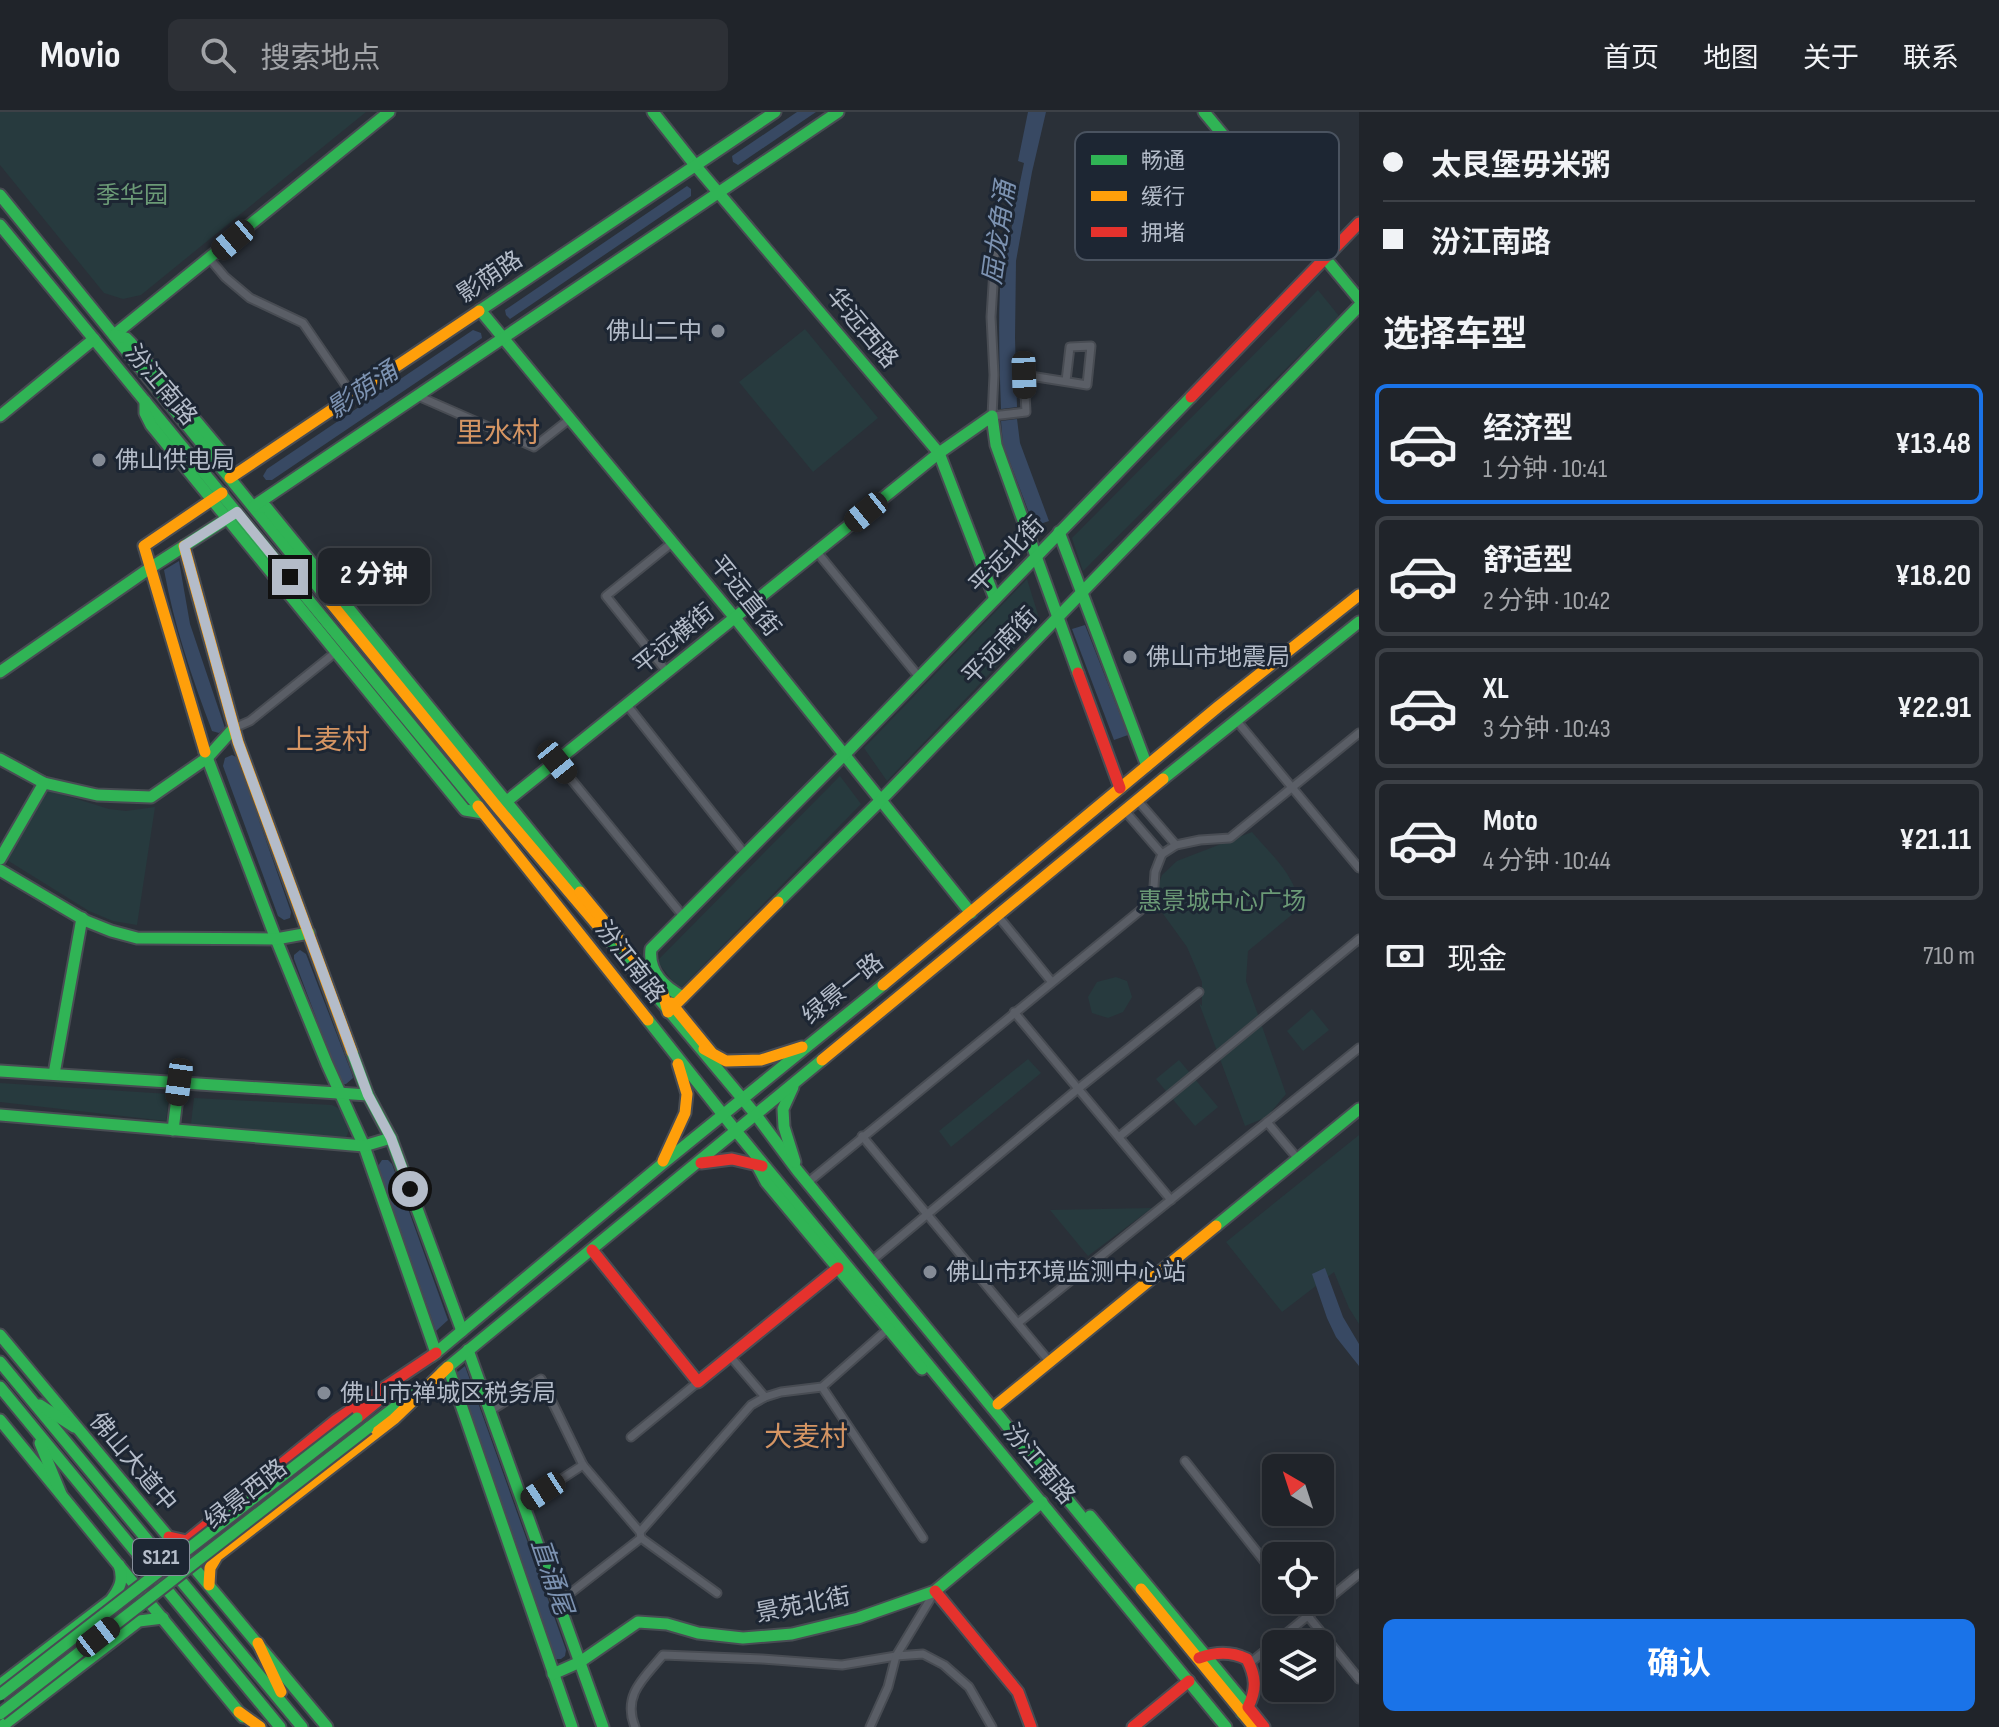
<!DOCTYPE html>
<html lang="zh">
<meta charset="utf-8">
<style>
body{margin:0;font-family:"Sofia Sans Condensed","Noto Sans SC",sans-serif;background:#2d3036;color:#f1f3f6;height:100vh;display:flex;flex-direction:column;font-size:30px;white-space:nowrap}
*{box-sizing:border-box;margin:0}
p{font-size:26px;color:#a2a4a8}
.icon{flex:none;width:44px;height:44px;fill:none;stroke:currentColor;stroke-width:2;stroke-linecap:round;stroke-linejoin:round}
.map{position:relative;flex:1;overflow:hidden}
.panel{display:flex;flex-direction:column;background:#20242a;width:640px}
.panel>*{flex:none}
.guide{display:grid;align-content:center;height:176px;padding:0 24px;background:#20242a}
.needle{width:52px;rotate:321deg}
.tools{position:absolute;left:1262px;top:1342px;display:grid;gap:16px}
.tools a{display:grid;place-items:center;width:72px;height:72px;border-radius:12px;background:#20242a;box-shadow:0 4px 20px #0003,0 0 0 2px #3d4147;font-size:40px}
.end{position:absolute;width:36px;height:36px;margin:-18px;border:10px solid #b4bcc9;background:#111;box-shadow:0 0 0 4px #111}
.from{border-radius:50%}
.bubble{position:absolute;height:56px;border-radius:12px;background:#20242a;box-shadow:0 4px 20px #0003,0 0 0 2px #3d4147;font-size:26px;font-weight:700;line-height:56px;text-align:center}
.car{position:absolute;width:24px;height:48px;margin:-24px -12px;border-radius:10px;box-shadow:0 0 6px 2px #0007;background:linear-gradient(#222 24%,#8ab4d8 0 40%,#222 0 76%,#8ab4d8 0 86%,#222 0)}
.guide b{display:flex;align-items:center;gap:28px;height:76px;font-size:30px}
.guide b+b{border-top:2px solid #3d4147}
.guide i{width:20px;height:20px;background:#f1f3f6}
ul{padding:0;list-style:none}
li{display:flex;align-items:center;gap:24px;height:120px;margin:0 16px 12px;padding:0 8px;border:4px solid #3d4147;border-radius:12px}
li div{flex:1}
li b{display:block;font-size:30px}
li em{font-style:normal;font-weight:700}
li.on{border-color:#1a73e8}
li>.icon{width:72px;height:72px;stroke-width:1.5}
h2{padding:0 24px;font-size:36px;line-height:96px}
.pay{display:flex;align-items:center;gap:20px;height:88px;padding:0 24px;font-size:30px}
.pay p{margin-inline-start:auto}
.primary-button{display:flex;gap:16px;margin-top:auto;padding:16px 24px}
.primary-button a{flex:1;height:92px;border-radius:12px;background:#1a73e8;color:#fff;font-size:32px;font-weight:700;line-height:92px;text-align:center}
header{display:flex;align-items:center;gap:48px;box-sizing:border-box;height:112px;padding:0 40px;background:#20242a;border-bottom:2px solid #3d4147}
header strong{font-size:38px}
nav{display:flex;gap:44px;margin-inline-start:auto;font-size:28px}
.search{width:560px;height:72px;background:#2d3036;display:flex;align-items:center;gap:20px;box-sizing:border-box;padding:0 28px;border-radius:12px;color:#a2a4a8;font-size:30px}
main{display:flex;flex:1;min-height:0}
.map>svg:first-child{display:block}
.green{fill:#273a3e}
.water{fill:#384963}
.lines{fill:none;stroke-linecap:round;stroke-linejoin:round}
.street-casing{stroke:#484c53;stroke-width:11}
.fast-casing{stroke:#484c53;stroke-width:15}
.slow-casing{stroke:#484c53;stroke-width:15}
.jam-casing{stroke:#484c53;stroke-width:15}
.street{stroke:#5a5e66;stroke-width:7}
.fast{stroke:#30b455;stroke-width:11}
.slow{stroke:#ff9f0a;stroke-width:11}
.jam{stroke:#e5322d;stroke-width:11}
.fast-bridge-casing{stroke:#484c53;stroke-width:15;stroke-linecap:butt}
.fast-bridge{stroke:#30b455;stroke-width:11}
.route{stroke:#b4bcc9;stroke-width:10}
.poi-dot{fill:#848b96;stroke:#1d2633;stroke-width:3}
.labels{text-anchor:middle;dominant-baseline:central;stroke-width:6;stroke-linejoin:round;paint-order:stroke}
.shield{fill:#1d2633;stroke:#878f9c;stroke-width:2}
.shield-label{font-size:22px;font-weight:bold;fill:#b4bcc9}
.park-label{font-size:24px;fill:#6b9a76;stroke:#1d2633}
.street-label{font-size:24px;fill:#b4bcc9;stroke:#1d2633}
.poi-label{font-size:24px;fill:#b4bcc9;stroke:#1d2633;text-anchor:start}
.water-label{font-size:26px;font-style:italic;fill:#7c92b1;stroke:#1d2633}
.quarter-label{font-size:28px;fill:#d59563;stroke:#1d2633}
.key{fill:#1d2633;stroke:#4a5360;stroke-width:2}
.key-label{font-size:22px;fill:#b4bcc9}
</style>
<header>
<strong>Movio</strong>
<div class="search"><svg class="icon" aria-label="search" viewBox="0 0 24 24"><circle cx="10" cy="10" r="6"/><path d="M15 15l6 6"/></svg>搜索地点</div>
<nav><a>首页</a><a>地图</a><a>关于</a><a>联系</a></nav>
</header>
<main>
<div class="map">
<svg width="1359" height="1615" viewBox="0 0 1359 1615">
<rect width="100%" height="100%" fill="#2a3038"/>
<g class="green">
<path d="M0,0H366L141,183L123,187L104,181L0,53Z"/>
<path d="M1318,178L1339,204L1083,459L1072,426Z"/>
<path d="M805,217L878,306L813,360L739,270Z"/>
<path d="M1027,467L1040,509L887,669L864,636Z"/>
<path d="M840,664L861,692L679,878L657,849Z"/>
<path d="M48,678L109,697L126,699L155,695L137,813L113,809L89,799L7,748Z"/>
<path d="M1252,720C1272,744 1296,763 1300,796L1248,839L1246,869L1286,982L1267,1005L1245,1014L1199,891L1202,894V870L1187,835L1153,788L1162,763L1177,749Z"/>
<path d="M1116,865L1127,869L1132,885L1123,900L1108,906L1092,901L1088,885L1097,870Z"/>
<path d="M1312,897L1329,918L1303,939L1287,919Z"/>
<path d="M1028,947L1041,961L951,1035L939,1019Z"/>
<path d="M1179,948L1218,995L1195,1014L1156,967Z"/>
<path d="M0,971L169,982L166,1009L0,990Z"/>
<path d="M194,986L332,993L340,997L349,1018L346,1026L191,1012Z"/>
<path d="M1359,1023V1212L1349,1196L1334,1160L1282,1200L1226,1130Z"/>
<path d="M1152,1096L1088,1144L1050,1098Z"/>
</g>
<g class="water">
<path d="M797,0H816L738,53L733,50L732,44Z"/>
<path d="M1028,0H1046L1032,60L1016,149L1015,226L1017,295L1001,297C999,240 997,185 1004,129L1010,127L1014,99L1024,51L1018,49Z"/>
<path d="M687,74L691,77V84L510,207L506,203L505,198Z"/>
<path d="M473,218L481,221L482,226L272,368H266L263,364L267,357Z"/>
<path d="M1017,307L1020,331L1049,409L1034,414L1003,332L1001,309Z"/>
<path d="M179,449L190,512L225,616L219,621L212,619C192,566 174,513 164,458Z"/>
<path d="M1085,513L1128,623L1114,628L1072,517Z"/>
<path d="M232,643L236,645L238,648L291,800L290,806L284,808L278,804L223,654L225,646Z"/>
<path d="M300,838L306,842L352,962L353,966L346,972H341L294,847V843Z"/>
<path d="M382,1048H388L392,1052L448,1208L436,1219L379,1057L378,1054Z"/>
<path d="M1325,1156L1343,1205L1359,1232V1254L1336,1225L1327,1206L1312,1162Z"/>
<path d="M465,1254L566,1538L565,1544L561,1547H555L553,1544L454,1263Z"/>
</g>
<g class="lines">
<g class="street-casing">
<g id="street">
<path d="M995,141L991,205L994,263L992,304L1026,300L1024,263L1087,273L1091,234L1070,235L1066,269"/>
<path d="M210,147L225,165L250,186L303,211L353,284"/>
<path d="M418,284L534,335L571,306"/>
<path d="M817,440L919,565"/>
<path d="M667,560L606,484L673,430"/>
<path d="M627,593L745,742"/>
<path d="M1236,608L1359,756"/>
<path d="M234,616L250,609L336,540"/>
<path d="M557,650L683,804"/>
<path d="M1138,689L1176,733"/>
<path d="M1125,699L1162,742"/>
<path d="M998,804L1051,869"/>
<path d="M1014,900L1171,1088"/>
<path d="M1267,1010L1298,1047"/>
<path d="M862,1024L1049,1249"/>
<path d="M1120,1024L1359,827"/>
<path d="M812,1067L1153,788L1155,760L1162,742L1176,733L1200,728L1230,726L1359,621"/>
<path d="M876,1145L1079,976L1199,880"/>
<path d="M1018,1211L1359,936"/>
<path d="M730,1244L765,1285"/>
<path d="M822,1275L923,1426"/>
<path d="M490,1299L541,1267L583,1353L640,1420L641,1426L717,1481"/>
<path d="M631,1325L698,1270"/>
<path d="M1185,1349L1276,1464"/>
<path d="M523,1392L583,1353"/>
<path d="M640,1420L751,1293L765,1285L781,1280L822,1275L890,1215"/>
<path d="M1295,1488L1359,1567"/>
<path d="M559,1490L641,1426"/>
<path d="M1250,1551L1359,1462"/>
<path d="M635,1615C622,1583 644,1566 663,1543L762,1547L842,1553L896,1544L923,1542L944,1553L969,1575L992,1615"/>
<path d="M870,1615L888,1575L896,1544L934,1481"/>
</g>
</g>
<g class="fast-casing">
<g id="fast">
<path d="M653,0L695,53L939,341L995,487"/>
<path d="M1204,0L1359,187"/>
<path d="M0,83L331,491"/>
<path d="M0,113L478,694"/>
<path d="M480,198L735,506L971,801"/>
<path d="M479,199L775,0"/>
<path d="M114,223L389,0"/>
<path d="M115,223L126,226L131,231L227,346L223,358"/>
<path d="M145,289V301L151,313L465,698L483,701"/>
<path d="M0,304L94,227"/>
<path d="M254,394L266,395L580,780"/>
<path d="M254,394L838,0"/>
<path d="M1059,420L1147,654"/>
<path d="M0,560L150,456L231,404"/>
<path d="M205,640L276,827L327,952L364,1034L436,1241"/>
<path d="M0,647L44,671L97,683L151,685L207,646L234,616"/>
<path d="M1163,667L1359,510"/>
<path d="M502,693L939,341L992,304L996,333L1078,561"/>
<path d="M0,747L44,671"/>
<path d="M0,758L86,809L111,819L137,826L276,827L309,821"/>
<path d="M778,790L881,688L1359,194"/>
<path d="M598,814L756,1003L797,1058L1141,1477"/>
<path d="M683,885C664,875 648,860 651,837L844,643L1191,285"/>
<path d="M648,908L736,1019L1226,1615"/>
<path d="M352,940L368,983L391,1026L462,1219"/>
<path d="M0,959L368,983"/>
<path d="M54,962L82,806"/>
<path d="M793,975L783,997L784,1015L795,1050"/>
<path d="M0,1003L364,1034L391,1026"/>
<path d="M173,1018L179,970"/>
<path d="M757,1053L766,1070L922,1257"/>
<path d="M1216,1114L1359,997"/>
<path d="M0,1223L327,1615"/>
<path d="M468,1238L603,1615"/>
<path d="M432,1244L661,1053L883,873"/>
<path d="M0,1250L302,1615"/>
<path d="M448,1255L572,1615"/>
<path d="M442,1260L822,948"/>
<path d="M0,1275L280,1615"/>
<path d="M40,1293L74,1315"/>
<path d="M0,1308L243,1605"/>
<path d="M368,1316L412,1282"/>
<path d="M40,1331L61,1382"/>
<path d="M1090,1404L1248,1595L1242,1601"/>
<path d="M553,1562L580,1550L638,1510L667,1512L698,1521L743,1526L792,1522L858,1506L935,1479L1042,1390"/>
<path d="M0,1573L111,1488C120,1476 124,1468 119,1453"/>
<path d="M1,1615L139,1509L163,1506"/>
</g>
</g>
<g class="slow-casing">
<g id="slow">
<path d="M230,366L479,199"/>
<path d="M184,434L238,630L352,940"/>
<path d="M331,491L498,696L598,814"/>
<path d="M205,640L144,434L222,381"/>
<path d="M478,694L648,908"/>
<path d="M580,780L663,881L668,900L778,790"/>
<path d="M883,873L1219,594L1359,483"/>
<path d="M671,891L711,940"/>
<path d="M704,937L726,949L761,948L802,935"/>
<path d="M822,948L1163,667"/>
<path d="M663,1049L685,1001L687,982L678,952"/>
<path d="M998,1292L1216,1114"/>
<path d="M209,1473L210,1456L217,1444L394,1307L448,1255"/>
<path d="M1141,1477L1254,1615"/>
<path d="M258,1531L281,1580"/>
<path d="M239,1600L260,1615"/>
</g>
</g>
<g class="jam-casing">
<g id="jam">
<path d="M1191,285L1359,111"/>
<path d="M1078,561L1120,676"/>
<path d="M701,1051L732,1047L762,1054"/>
<path d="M592,1138L698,1270L838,1156"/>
<path d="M357,1306L391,1278"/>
<path d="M169,1425L187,1429L336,1308L436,1241"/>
<path d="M935,1479L1018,1580L1031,1615"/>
<path d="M1199,1546C1216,1540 1230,1539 1247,1547C1256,1565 1257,1577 1248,1595L1264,1615"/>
<path d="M1133,1615L1189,1569"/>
</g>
</g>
<use href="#street" class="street"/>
<use href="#fast" class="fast"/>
<use href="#slow" class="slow"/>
<use href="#jam" class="jam"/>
<g class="fast-bridge-casing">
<g id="fast-bridge">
<path d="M0,1583L357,1306"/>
<path d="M0,1602L368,1316"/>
</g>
</g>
<use href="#fast-bridge" class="fast-bridge"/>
</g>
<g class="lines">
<path class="route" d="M290,465L237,400L184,434L238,630L368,983L391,1026L410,1077"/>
</g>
<g class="poi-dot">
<circle cx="718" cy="219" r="8"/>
<circle cx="99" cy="348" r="8"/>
<circle cx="1130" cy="545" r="8"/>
<circle cx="930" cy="1160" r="8"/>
<circle cx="324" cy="1281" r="8"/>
</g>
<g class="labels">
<rect class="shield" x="133" y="1427" width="56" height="36" rx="6"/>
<g class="shield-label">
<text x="161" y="1445">S121</text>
</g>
<g class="park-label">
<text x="132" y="83">季华园</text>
<text x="1222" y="789">惠景城中心广场</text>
</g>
<g class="street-label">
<text transform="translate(490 165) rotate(-34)">影荫路</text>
<text transform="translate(862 216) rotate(50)">华远西路</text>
<text transform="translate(161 273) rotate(50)">汾江南路</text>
<text transform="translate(1007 443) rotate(-46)">平远北街</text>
<text transform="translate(745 484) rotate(51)">平远直街</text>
<text transform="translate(674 527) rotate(-39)">平远横街</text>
<text transform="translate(1000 534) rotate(-46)">平远南街</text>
<text transform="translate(630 850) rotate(52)">汾江南路</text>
<text transform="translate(843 877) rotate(-39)">绿景一路</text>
<text transform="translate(133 1350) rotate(50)">佛山大道中</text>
<text transform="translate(1039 1352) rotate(50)">汾江南路</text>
<text transform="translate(246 1382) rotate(-38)">绿景西路</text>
<text transform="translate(803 1493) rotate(-11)">景苑北街</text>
</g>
<g class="poi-label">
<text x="702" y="219" text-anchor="end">佛山二中</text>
<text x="115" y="348">佛山供电局</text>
<text x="1146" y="545">佛山市地震局</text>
<text x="946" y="1160">佛山市环境监测中心站</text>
<text x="340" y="1281">佛山市禅城区税务局</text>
</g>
<g class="water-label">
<text transform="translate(1000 121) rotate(-82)">屈龙角涌</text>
<text transform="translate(363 279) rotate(-34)">影荫涌</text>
<text transform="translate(551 1465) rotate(71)">直涌尾</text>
</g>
<g class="quarter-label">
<text x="498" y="321">里水村</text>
<text x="328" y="628">上麦村</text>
<text x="806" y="1325">大麦村</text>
</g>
</g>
<rect x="1075" y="20" width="264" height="128" rx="12" class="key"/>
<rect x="1091" y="43" width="36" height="10" fill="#30b455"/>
<rect x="1091" y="79" width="36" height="10" fill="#ff9f0a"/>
<rect x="1091" y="115" width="36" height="10" fill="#e5322d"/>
<g class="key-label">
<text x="1141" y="56">畅通</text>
<text x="1141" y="92">缓行</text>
<text x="1141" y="128">拥堵</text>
</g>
</svg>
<div class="tools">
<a><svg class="needle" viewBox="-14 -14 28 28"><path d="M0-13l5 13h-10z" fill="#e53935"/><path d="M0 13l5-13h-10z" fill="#a2a4a8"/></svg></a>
<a><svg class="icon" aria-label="locate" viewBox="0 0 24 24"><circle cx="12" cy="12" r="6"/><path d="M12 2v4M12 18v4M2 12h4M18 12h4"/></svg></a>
<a><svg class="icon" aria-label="layers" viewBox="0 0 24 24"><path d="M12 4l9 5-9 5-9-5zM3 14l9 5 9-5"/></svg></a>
</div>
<i class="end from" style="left:410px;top:1077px"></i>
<i class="end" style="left:290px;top:465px"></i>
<div class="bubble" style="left:318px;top:436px;width:112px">2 分钟</div>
<i class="car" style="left:233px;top:128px;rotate:230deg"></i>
<i class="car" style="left:1024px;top:263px;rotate:178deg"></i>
<i class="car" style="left:866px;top:400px;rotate:231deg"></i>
<i class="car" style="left:557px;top:650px;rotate:141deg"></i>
<i class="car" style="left:179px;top:970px;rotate:188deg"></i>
<i class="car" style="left:543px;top:1379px;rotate:237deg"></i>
<i class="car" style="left:98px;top:1525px;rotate:52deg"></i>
</div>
<section class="panel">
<div class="guide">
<b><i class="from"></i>太艮堡毋米粥</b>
<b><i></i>汾江南路</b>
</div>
<h2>选择车型</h2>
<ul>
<li class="on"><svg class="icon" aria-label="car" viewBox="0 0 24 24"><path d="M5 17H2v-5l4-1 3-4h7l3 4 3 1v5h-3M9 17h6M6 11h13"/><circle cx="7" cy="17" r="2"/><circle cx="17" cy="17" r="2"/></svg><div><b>经济型</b><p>1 分钟 · 10:41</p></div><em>¥13.48</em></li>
<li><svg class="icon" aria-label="car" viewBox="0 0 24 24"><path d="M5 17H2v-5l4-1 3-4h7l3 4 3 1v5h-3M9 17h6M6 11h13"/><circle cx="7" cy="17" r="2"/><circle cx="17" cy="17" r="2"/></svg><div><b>舒适型</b><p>2 分钟 · 10:42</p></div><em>¥18.20</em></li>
<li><svg class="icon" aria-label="car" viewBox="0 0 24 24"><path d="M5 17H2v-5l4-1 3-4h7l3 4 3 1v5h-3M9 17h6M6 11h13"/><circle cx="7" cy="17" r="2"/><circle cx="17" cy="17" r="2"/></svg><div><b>XL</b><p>3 分钟 · 10:43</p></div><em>¥22.91</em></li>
<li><svg class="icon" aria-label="car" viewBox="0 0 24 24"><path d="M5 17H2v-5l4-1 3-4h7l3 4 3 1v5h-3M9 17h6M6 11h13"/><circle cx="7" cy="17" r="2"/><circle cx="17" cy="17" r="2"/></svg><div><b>Moto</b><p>4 分钟 · 10:44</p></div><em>¥21.11</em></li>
</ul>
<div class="pay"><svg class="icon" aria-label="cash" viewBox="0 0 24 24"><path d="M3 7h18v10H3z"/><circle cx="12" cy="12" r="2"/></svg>现金<p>710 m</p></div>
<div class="primary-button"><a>确认</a></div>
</section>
</main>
